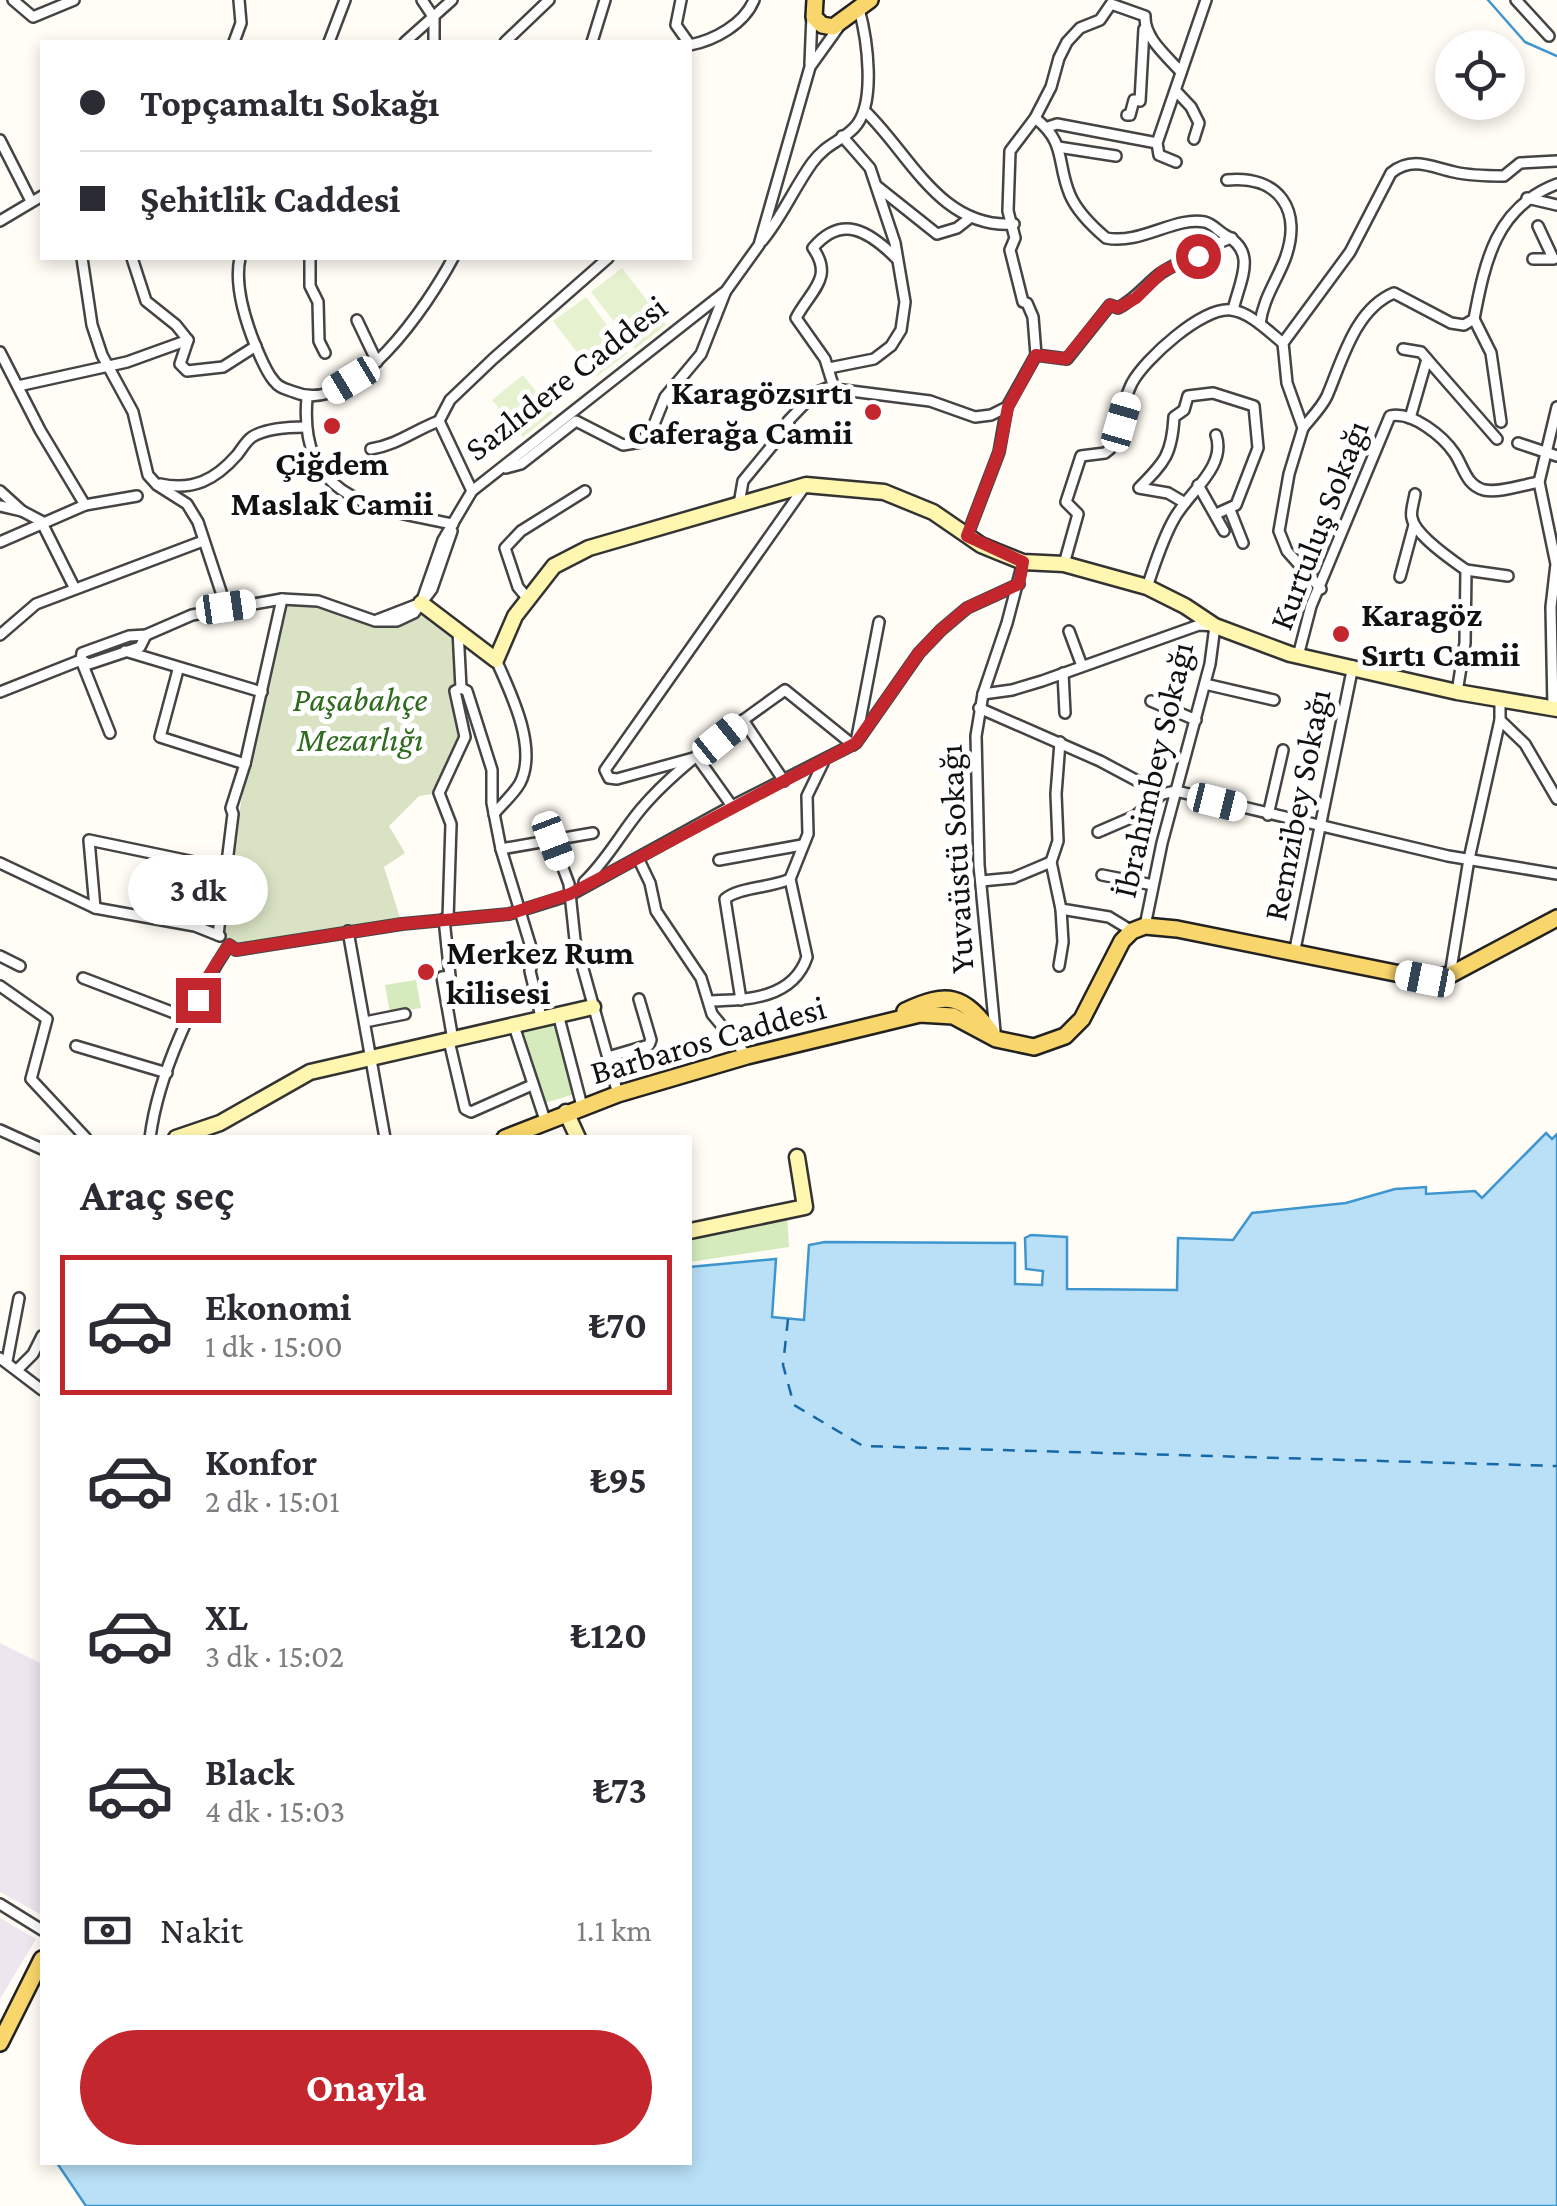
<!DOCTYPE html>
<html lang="tr">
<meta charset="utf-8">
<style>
body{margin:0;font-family:"Crimson Pro",serif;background:#f7f7f7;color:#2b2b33;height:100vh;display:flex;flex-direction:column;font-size:38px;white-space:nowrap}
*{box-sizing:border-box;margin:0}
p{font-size:32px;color:#7c7c81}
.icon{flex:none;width:55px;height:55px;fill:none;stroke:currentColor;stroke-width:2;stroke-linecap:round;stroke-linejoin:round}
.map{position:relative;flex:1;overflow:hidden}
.details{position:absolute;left:40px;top:1135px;width:652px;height:1030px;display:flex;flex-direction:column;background:#fff;border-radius:0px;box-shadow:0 5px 15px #0003}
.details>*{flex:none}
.guide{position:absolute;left:40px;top:40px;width:652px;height:220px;border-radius:0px;box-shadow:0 5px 15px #0003;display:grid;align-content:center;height:220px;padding:0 40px;background:#fff}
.controls{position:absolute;left:1435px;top:30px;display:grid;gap:20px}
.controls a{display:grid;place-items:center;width:90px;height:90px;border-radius:50%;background:#fff;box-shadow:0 5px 15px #0003;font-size:50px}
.end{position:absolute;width:45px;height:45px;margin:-22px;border:12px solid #c4262e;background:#fff;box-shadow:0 0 0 5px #fff}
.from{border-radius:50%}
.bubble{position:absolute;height:70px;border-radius:35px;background:#fff;box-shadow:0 5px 15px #0003;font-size:32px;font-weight:700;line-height:70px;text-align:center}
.car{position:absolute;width:30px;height:60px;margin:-30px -15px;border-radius:12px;box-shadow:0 0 8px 2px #0007;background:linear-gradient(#fff 24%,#345 0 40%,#fff 0 76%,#345 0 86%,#fff 0)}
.guide b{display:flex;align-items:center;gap:35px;height:95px;font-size:38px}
.guide b+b{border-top:2px solid #e1e1e2}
.guide i{width:25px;height:25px;background:#2b2b33}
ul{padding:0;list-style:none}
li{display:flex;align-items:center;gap:30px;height:140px;margin:0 20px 15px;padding:0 20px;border:5px solid transparent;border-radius:0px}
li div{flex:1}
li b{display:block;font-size:38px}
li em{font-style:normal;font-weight:700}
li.selected{border-color:#c4262e}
li>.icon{width:90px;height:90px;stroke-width:1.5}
h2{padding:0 40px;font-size:45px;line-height:120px}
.pay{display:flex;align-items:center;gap:25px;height:110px;padding:0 40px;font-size:38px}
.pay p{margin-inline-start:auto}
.button{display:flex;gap:20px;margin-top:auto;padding:20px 40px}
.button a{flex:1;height:115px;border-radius:60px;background:#c4262e;color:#fff;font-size:40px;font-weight:700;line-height:115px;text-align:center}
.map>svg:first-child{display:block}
.industrial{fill:#eee6ef}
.green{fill:#d5ebbd}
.cemetery{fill:#d9e3c4}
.pitch{fill:#e6f2cf}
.water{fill:#b9e0f7;stroke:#3f96cf;stroke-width:2.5}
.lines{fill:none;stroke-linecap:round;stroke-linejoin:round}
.stream{stroke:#3f96cf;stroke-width:2.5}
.ferry{stroke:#1768a6;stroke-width:2.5;stroke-dasharray:12 10;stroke-linecap:butt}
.street-casing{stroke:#444;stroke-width:14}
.secondary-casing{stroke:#333;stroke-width:19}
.primary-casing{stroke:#222;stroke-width:20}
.street{stroke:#fff;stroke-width:9}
.secondary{stroke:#fff6b0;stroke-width:14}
.primary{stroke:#f9d66b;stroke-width:15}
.route{stroke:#c4262e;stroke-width:12}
.poi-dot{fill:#c4262e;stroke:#fff;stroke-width:4}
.labels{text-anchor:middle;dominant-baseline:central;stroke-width:10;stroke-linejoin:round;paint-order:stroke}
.street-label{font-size:35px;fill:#111;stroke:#fff}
.poi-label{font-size:35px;font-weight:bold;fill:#111;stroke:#fff;text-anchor:start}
.park-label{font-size:35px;font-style:italic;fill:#2f6b1f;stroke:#fff}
</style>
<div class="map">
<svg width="1557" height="2206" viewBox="0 0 1557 2206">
<rect width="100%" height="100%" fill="#fffdf5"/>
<g class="industrial">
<path d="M0,1643L42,1664V1915L0,1892Z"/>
<path d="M0,1918L36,1939L0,1999Z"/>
</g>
<g class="green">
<path d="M416,980L421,1008L390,1013L385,985Z"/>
<path d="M554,1019L575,1094L541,1104L519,1027Z"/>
<path d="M787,1216L789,1247L690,1262V1235Z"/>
</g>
<path class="cemetery" d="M282,599L318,601L375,620L421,603L458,630L461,736L439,793L419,796L389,826L405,853L384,867L402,924L236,950L218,935C233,822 263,712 282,599Z"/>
<g class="pitch">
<path d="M622,268L666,325L635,349L591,292Z"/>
<path d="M586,297L628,353L596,377L553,321Z"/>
<path d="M523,375L553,413L523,437L492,400Z"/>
</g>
<path class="water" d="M1546,1133L1552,1139L1557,1134V2206H86L57,2163L690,2162V1267L776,1259L772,1317L804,1320L809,1245L825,1242L1015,1243V1284L1042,1285L1043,1271L1026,1269L1025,1238L1031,1235L1067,1237V1289L1177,1290L1178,1238L1233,1240L1252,1213L1346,1203L1395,1189L1426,1187V1194L1475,1191L1482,1198Z"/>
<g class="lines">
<path class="stream" d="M1488,0L1525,42L1557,56"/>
<path class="ferry" d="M788,1319L783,1365L794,1405L863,1446L1557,1466"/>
<g class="street-casing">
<g id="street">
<path d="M13,0L33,17L74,0"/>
<path d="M422,0L434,18V42"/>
<path d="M681,0L676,25L688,42"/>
<path d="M1516,0L1549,36"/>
<path d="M234,42L241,23L239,0"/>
<path d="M329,42L345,0"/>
<path d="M405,42L452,0"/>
<path d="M505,42L549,0"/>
<path d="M592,42L605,0"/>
<path d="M690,45C715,40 744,24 754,0"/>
<path d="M810,64L812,15"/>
<path d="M1176,91L1191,107L1199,123L1194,139"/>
<path d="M865,111C910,154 940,229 1014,224"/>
<path d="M1127,115H1130L1134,100L1140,101L1144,29"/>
<path d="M1035,118C1067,143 1056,162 1070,195C1077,211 1093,227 1106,238C1141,245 1175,216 1205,222C1213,224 1218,231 1225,235C1258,252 1240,280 1233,310"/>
<path d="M1048,127L1057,124L1157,143"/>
<path d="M0,140L31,201"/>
<path d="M1058,147L1116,156"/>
<path d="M1176,162L1159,155L1157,143L1206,0"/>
<path d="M1227,180C1279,175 1303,210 1285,259C1276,282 1263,299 1260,324"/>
<path d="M878,187L937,234L957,228L971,217"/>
<path d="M1527,198L1557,205"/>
<path d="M0,221L42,196"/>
<path d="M1538,226L1553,258"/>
<path d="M762,241C782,217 794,188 812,163C827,143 839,143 854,128C877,105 867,38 859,9"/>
<path d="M82,258L92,325L102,355L133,412L148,475L157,485L187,504L198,522L226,607"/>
<path d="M240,258C234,286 245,320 256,347C261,358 266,372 274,381C279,388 286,389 294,392C354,417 429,303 453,258"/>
<path d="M310,258V286L318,302L319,341L325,353"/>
<path d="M1533,259H1554"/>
<path d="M1474,319L1491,353L1501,422"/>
<path d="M357,320L377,362"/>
<path d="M188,340L180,364L187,371L223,367L256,346"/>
<path d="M1403,349L1421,352L1427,359"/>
<path d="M0,352L40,430L85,505L0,542"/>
<path d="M1036,355L1067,359L1110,305L1118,308C1136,299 1146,284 1161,273C1170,267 1222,240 1232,238"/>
<path d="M829,368L874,359L891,346L901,330L905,302L895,243L870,168L842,136"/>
<path d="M18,386L127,362L188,340L176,325L146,301L132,258"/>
<path d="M834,388L825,359L796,318C811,290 834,278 813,248C842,214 869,231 896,258"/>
<path d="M307,398C298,500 374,508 453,524"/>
<path d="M1410,418L1427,359L1497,439"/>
<path d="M1303,428C1311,418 1322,407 1327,396C1342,361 1355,309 1394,293L1451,323L1464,325L1474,319C1485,261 1496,207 1557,184"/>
<path d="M1518,443L1557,456"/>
<path d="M371,449C397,445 415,430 439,421"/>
<path d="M506,468L521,464L576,421L623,445L641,442L653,427L665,397L701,354L725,293"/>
<path d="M160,484C193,491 215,480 237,455C241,450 246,441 252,437C266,428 290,427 306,427"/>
<path d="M1198,485L1224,531"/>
<path d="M0,491L22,511L41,521L74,587"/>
<path d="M472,491L439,421L450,400L493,359L608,258"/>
<path d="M1415,494C1414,501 1410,512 1412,518C1415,535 1453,561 1466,570L1465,643L1457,692"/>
<path d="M1185,503L1168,493L1139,488C1165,462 1172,454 1174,417L1184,410L1188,396L1213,393L1254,406L1258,448L1236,505L1216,514"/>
<path d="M739,504L743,481L789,425L788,421L815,393L827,388L930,401L975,417L991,415L1007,407L1036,355L1033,317L1027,303L1023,302L1010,250L1015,238L1008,211L1010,151L1035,118L1051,87L1059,58L1067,42L1080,28L1100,20L1111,4L1145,16C1144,38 1167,56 1181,72"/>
<path d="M85,505L137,496"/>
<path d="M0,506L22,511"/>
<path d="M1230,510L1243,543"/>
<path d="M967,536L999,452L1007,407"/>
<path d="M1064,564L1078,514L1066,502L1081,456L1105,453L1110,449C1117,429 1123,401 1132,383C1145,359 1202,307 1231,310C1250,312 1269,332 1283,343"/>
<path d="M1466,570L1508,576"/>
<path d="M1400,577L1414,525"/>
<path d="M1147,587C1155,564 1162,540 1174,519C1188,493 1227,467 1216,435"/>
<path d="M1321,589L1287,551L1279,531L1289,474L1303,428L1287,383L1283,343L1350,252L1391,173C1412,156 1431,167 1454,172C1471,176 1488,176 1504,176L1520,163L1557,161"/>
<path d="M528,599L518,587L505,548L521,531L585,491"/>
<path d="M421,603L443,540L472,491L726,291L759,245L810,67L838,28"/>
<path d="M377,620L421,603"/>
<path d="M1069,631L1082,666"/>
<path d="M0,635L36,604L203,541"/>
<path d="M125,651L262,692"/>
<path d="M1298,656L1311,606L1390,416C1412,411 1443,436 1455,454C1464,468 1466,485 1484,490C1500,493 1522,485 1539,482"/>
<path d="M81,660L110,733"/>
<path d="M81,660L89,664L140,647L146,635"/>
<path d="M178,670L160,737L245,764"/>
<path d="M1063,673L1065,713"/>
<path d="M1205,684L1274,700"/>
<path d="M461,688L467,691L492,770V803L501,849L534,957L530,971L541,1017"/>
<path d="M0,692L81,660L82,653L129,636L146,635L192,615L282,599L318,601L375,621H397L414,613L432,589L452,531"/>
<path d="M983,694L1012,690L1042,681L1199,625L1215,626L1210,664L1162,843L1145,926"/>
<path d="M1151,701L1196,720"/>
<path d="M979,708L1100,761L1162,794L1176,791L1448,856L1557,874"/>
<path d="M1553,708L1551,607L1556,564L1539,482L1557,407"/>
<path d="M743,720L784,781"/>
<path d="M1500,720L1525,744L1557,799"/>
<path d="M856,742L879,622"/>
<path d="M1060,742L1056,794L1058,841L1051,862L1061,909L1109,917L1132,931"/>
<path d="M697,757L617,779L609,778L605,770L805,486"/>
<path d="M697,757L732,806"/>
<path d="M494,814C502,804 514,794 520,783C538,748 511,693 496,660"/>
<path d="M1268,815L1283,750"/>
<path d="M1098,832L1135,816L1162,794"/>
<path d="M553,841L569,884L575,940L618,1094"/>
<path d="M501,849L593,833"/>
<path d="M638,858L650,883L656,911L701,978L712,1014L747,1056"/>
<path d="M719,860L802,845"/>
<path d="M0,863L95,908L195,926L220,936"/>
<path d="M1102,875L1153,885"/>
<path d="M981,881L1013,878L1051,862"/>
<path d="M584,882C607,860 621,833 641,809C677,766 739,723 785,690L853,745"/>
<path d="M95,908L89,840L228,869"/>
<path d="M444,919L450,976L442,977L453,1040"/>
<path d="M448,919L451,824L439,793L465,737L455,691L461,688L458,630"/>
<path d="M348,931L385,1138"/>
<path d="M218,935L233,814L231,808L245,764L282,599"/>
<path d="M1294,954L1353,666"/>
<path d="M0,956L20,966"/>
<path d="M1059,966L1063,942L1061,909"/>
<path d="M1450,975L1469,859L1500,720V699"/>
<path d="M83,978L190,1019"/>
<path d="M0,986L47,1019L31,1079L86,1138"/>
<path d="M741,1000L725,899C739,887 771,888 790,879"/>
<path d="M710,1001C747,1000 793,999 807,957L790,879L808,834L807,796L823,763"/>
<path d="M558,1014L582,1106"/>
<path d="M365,1022L405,1014"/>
<path d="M513,1023L545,1120"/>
<path d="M995,1031L979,865L976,736L983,694L1007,623L1023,562"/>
<path d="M449,1041L465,1109L471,1112L532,1085"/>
<path d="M76,1046L167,1073"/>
<path d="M608,1057L649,1045L651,1040L639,999"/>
<path d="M0,1130L42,1149"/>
<path d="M150,1138C158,1074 194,998 229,945L236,950L402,924L509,914L570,895L732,806L856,743L919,653L941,630L967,608L1019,584"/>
<path d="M0,1358L42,1390"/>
<path d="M7,1361L19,1298"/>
<path d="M17,1370L33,1354L42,1336"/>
<path d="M0,1904L42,1930"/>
</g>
</g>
<g class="secondary-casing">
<g id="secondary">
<path d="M421,603L496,660L515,616L554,566L589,548L806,485L884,492L933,512L981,545L998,552L1023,562L1064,564L1147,587L1185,606L1215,626L1290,654L1457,692L1557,709"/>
<path d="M566,1112L578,1138"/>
<path d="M176,1138L220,1123L310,1072L593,1007"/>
<path d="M690,1231L805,1207L797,1157"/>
</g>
</g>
<g class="primary-casing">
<g id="primary">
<path d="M815,0L814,17L822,25L833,27L870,0"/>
<path d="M905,1011C948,991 963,995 991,1032"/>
<path d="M505,1138L618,1094L747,1056L920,1014L953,1016L996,1039L1034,1047L1065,1036L1082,1019L1122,941L1132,931L1145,926L1177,929L1425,979L1450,975L1557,918"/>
<path d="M0,2043L42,1959"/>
</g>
</g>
<use href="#street" class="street"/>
<use href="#secondary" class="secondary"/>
<use href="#primary" class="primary"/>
</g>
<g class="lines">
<path class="route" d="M198,1000L205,981L229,945L236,950L402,924L509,914L570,894L856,743L919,653L941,630L967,608L1019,584L1023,562L967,536L999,452L1008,407L1036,355L1066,359L1110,305L1118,308L1136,298L1163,271L1198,256"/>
</g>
<g class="poi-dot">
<circle cx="873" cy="412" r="10"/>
<circle cx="332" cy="426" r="10"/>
<circle cx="1341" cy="634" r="10"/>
<circle cx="426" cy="972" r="10"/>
</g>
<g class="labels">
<g class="street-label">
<text transform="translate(566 378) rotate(-38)">Sazlıdere Caddesi</text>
<text transform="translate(1319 525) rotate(-69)">Kurtuluş Sokağı</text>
<text transform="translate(1153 770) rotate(-77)">İbrahimbey Sokağı</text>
<text transform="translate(1297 805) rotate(-79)">Remzibey Sokağı</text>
<text transform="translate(956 859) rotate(-93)">Yuvaüstü Sokağı</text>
<text transform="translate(708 1040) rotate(-16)">Barbaros Caddesi</text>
</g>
<g class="poi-label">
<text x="853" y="392" text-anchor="end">Karagözsırtı<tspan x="853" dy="40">Caferağa Camii</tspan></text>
<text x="332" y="463" text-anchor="middle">Çiğdem<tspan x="332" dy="40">Maslak Camii</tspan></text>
<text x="1361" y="614">Karagöz<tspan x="1361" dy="40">Sırtı Camii</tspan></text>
<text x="446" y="952">Merkez Rum<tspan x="446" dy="40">kilisesi</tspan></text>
</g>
<g class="park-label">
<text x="360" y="699">Paşabahçe<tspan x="360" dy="40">Mezarlığı</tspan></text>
</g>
</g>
</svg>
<div class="controls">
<a><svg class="icon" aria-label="locate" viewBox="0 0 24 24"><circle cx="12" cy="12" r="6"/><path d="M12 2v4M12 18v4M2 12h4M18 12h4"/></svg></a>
</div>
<i class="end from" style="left:1198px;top:256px"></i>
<i class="end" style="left:198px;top:1000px"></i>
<div class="bubble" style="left:128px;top:855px;width:140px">3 dk</div>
<i class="car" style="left:351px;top:380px;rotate:239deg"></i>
<i class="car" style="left:1121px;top:422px;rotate:16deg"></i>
<i class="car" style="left:226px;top:607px;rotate:82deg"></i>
<i class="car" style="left:720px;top:739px;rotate:51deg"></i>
<i class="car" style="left:1217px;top:802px;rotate:104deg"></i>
<i class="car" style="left:553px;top:841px;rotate:159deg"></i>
<i class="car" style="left:1425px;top:979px;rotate:281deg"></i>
<div class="guide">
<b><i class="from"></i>Topçamaltı Sokağı</b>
<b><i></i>Şehitlik Caddesi</b>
</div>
<section class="details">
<h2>Araç seç</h2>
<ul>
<li class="selected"><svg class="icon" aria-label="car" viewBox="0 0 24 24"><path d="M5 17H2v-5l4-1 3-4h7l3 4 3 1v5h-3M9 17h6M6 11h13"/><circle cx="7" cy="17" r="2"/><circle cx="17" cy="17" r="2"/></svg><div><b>Ekonomi</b><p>1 dk · 15:00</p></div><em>₺70</em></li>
<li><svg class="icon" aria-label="car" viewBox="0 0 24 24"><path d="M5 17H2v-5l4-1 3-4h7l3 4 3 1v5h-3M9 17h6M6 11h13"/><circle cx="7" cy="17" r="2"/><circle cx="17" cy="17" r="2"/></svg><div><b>Konfor</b><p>2 dk · 15:01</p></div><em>₺95</em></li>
<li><svg class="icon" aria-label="car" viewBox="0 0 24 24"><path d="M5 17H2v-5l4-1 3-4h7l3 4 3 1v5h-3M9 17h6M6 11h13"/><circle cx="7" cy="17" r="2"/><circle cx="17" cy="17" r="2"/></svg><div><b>XL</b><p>3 dk · 15:02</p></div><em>₺120</em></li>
<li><svg class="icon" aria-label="car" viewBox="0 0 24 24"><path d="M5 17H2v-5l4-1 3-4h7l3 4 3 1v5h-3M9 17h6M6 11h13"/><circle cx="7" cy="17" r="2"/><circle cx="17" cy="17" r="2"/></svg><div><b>Black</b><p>4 dk · 15:03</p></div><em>₺73</em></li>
</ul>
<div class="pay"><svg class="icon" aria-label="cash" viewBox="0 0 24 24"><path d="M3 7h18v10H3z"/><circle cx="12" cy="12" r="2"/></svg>Nakit<p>1.1 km</p></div>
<div class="button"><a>Onayla</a></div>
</section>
</div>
